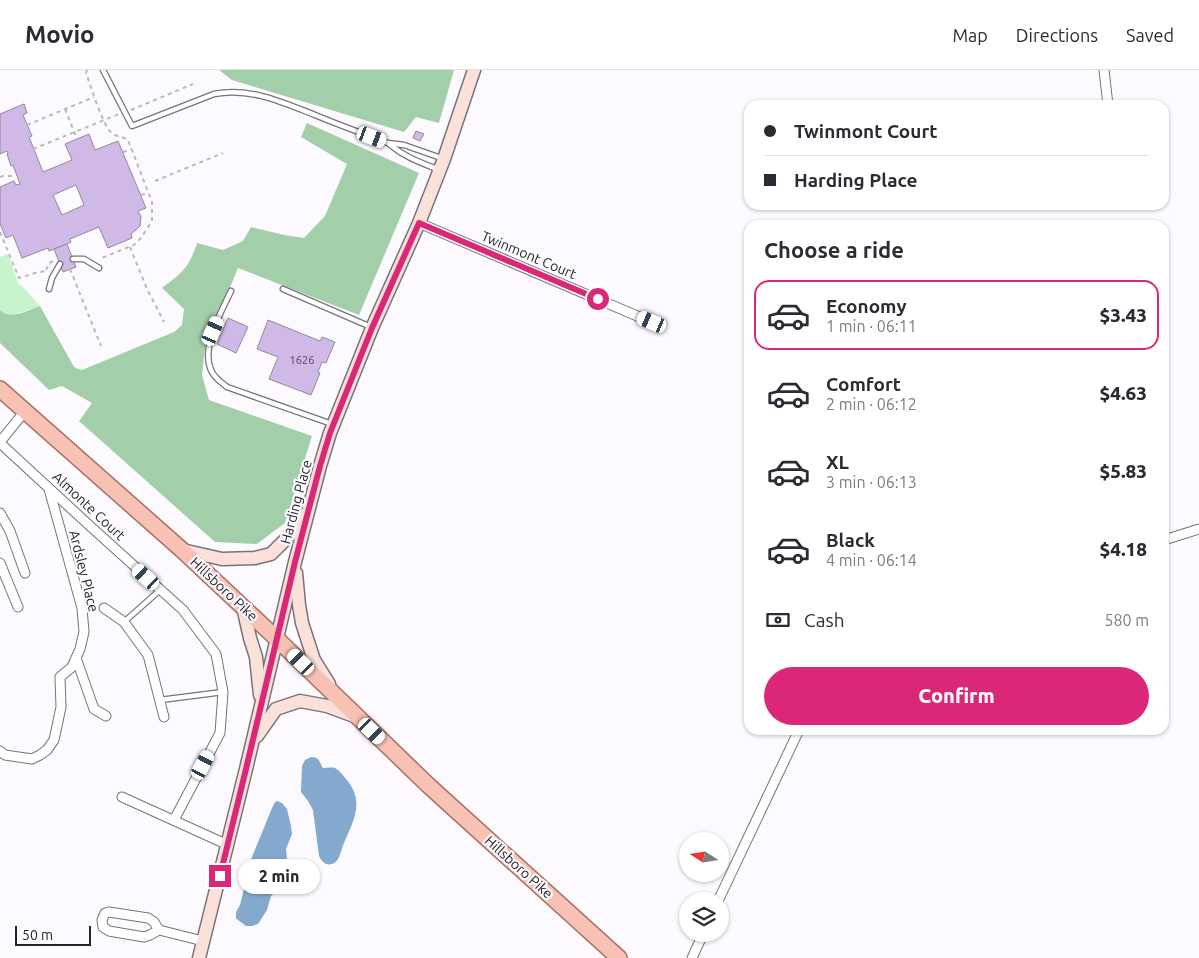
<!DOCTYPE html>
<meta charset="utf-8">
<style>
body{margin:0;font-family:Ubuntu,sans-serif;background:#f7f7f7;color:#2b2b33;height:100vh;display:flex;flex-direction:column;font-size:19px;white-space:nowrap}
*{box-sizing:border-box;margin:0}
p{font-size:16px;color:#7c7c81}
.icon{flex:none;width:28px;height:28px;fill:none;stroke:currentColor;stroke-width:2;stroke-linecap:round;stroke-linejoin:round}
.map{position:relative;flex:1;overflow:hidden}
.drawer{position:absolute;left:744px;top:150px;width:425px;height:515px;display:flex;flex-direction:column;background:#fff;border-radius:15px;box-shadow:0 1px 4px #0004}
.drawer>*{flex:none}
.banner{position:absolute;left:744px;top:30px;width:425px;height:110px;border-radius:15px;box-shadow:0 1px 4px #0004;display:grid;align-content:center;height:110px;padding:0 20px;background:#fff}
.needle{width:32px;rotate:282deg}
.buttons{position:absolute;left:679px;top:762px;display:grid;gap:10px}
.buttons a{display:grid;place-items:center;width:50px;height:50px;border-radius:50%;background:#fff;box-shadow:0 1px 4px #0004;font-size:25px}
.scale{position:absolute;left:15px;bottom:12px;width:76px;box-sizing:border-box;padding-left:5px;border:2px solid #242326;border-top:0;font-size:14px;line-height:18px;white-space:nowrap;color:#242326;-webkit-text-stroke:4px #fcfafe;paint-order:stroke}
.end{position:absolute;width:22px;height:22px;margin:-11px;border:6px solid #db2777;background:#fff;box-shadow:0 0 0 2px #fff}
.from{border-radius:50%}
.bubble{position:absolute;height:35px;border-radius:18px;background:#fff;box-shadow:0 1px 4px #0004;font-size:16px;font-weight:800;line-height:35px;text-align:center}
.car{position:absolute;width:15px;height:30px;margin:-15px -8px;border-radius:6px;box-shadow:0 0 4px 1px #0007;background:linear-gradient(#fff 24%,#345 0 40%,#fff 0 76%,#345 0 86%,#fff 0)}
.banner b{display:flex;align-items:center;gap:18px;height:48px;font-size:19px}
.banner b+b{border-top:1px solid #e1e1e2}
.banner i{width:12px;height:12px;background:#2b2b33}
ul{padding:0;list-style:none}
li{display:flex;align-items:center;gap:15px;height:70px;margin:0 10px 8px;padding:0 10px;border:2px solid transparent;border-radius:15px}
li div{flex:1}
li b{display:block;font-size:19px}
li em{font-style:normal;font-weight:800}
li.selected{border-color:#db2777}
li>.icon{width:45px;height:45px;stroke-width:1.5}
h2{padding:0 20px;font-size:22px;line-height:60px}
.pay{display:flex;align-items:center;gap:12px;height:55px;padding:0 20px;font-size:19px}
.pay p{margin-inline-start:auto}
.button{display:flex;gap:10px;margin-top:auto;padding:10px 20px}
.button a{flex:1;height:58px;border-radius:30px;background:#db2777;color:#fff;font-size:20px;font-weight:800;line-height:58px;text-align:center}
header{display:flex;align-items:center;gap:30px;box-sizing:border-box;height:70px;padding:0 25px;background:#fff;border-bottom:1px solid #e1e1e2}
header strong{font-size:24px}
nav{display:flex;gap:28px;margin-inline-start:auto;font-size:18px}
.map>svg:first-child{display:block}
.green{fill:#c7f4cd}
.forest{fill:#a2cea9}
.water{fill:#83a9cf}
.building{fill:#d0b8e7;stroke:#908b94;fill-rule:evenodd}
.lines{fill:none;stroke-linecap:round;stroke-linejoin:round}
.service-casing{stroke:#77737b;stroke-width:7}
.minor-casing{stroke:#77737b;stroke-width:11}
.secondary-casing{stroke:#77737b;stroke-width:15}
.primary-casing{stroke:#a97061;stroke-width:18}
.path{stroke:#bab8bc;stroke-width:2;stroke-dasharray:4 4;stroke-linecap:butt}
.service{stroke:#fff;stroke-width:4.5}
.minor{stroke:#fff;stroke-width:9}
.secondary{stroke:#fbe1d9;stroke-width:12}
.primary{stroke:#f7c2b3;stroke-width:15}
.route{stroke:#db2777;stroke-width:6}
.labels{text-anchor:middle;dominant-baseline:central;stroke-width:4.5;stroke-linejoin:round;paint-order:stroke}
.number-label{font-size:11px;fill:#4f4856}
.street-label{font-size:14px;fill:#242326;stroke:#fcfafe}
</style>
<header>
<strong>Movio</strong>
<nav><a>Map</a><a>Directions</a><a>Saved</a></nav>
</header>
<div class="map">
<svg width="1199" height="888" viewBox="0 0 1199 888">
<rect width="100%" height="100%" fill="#fcfafe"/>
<path class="green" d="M8,184L19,215H21L40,236L13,245C7,246 4,244 0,240V187Z"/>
<g class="forest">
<path d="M219,0H454L439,53L416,47L404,62L232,10Z"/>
<path d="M307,53L419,103L359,245L238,198L205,278L202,305L209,330L312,366L285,453L257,474L215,472L79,351L92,333L62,316L49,320L0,273V240C11,251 27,240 40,236L74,297L78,299L82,300L174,262L182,255L184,239L162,218C183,202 189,198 197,173L223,180L243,171L251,157L284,165L304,168L325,146L347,94L301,67Z"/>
</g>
<g class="water">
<path d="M311,687C320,687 319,692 323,698C327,698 331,697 335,698C339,700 343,705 346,709C365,731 354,750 344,773C341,779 340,790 334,793C327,797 322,792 319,786L313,740L308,731L301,722L302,696L305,690Z"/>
<path d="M277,731L282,733L287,739L291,756L292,764L286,779L289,808L286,814L277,820L271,826L267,840L258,854L252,856H246L238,850L236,848V842L240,835L252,787L272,738L275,732Z"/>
</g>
<g class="building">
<path d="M24,34L27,43L23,45L32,66L29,67L43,102L72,90L65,74L89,64L95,80L118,71L146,138L138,141L141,147L140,156L137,159L131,164L132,168L108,178L99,157L70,169L71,172L67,174L49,181L48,178L22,188L13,165L6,168L0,154V117L14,111L16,115L20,114L13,95L11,96L7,84L8,83L7,81L0,84V44ZM76,115L84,135L62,145L53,125Z"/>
<path d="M416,61L424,64L420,71L413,68Z"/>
<path d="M67,174L76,197L63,202L54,179Z"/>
<path d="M228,248L248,257L236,283L217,274Z"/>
<path d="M268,250L320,271L322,267L335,272L326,293L322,292L318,302L320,303L311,325L269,309L278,287L257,279Z"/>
</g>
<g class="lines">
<g class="service-casing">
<g id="service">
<path d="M103,0L132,56L214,24C250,17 282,32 315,45C339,55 364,64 388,73L404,75L444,89"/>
<path d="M389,74C405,87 419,92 437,99"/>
<path d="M73,189H84L99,198"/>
<path d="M49,219L52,208L60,194"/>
<path d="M283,219L371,257"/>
<path d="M231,221C221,242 201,277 211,300C214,308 221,312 227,317L332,354"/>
<path d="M124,552L160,520"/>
<path d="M160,630L223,622"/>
</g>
</g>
<g class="minor-casing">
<g id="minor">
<path d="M1104,0L1108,35"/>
<path d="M419,153L656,254"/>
<path d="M0,372L25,341"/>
<path d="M0,373L90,456L183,540L216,584L223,622L220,663L174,750"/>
<path d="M0,443L10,461L25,503"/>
<path d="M1164,470L1199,459"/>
<path d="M0,493L18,537"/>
<path d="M104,538L124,552L148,585L164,647"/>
<path d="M76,588L94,639L106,646"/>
<path d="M0,681L5,685L32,689L40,685L47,680L54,670L61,637L60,607L72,597L80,579L84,562L82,538L49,419"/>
<path d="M122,727L228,775"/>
<path d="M718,831L799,660"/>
<path d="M159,860L150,865L144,867L109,861L103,857L102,850L105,843L109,842L148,848L154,852L159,860L203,871"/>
<path d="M692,888L703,864"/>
</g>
</g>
<g class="secondary-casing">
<g id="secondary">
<path d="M182,480L222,489L255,488L271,484L291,464L304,445"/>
<path d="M296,503L299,535L302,553L314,590L329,614"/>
<path d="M243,537L250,568L256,587L260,625"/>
<path d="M257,666L276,639L300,631L327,636L357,647"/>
<path d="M199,888L246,699L295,492L320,396L330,363L372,258L419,153L444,89L474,0"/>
</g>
</g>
<g class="primary-casing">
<path id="primary" d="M0,319L182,480L277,569L428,715L619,888"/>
</g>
<g class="path">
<path d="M87,0L86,3C91,16 103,58 113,64C118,67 124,67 128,70L152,132V151L141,168L134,175L99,189"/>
<path d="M65,39L77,69"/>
<path d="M131,40L193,14"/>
<path d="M27,55L94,27"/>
<path d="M33,79L119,44"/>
<path d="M123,82L132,79"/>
<path d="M0,107C5,105 10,107 15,105"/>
<path d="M155,111L223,83"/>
<path d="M141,125L148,123"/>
<path d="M0,162L19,208L35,203L46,201"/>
<path d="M130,177L147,219L164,252"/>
<path d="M70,199L101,276"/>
<path d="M46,200L49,193L53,191"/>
</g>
<use href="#service" class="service"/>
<use href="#minor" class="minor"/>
<use href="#secondary" class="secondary"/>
<use href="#primary" class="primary"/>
</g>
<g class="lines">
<path class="route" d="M220,806L246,699L295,492L320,396L330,363L372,258L419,153L598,229"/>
</g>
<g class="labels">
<g class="number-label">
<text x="302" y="290">1626</text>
</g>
<g class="street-label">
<text transform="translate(529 185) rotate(23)">Twinmont Court</text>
<text transform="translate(296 432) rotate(-75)">Harding Place</text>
<text transform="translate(89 436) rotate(43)">Almonte Court</text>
<text transform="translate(84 501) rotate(76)">Ardsley Place</text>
<text transform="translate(224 519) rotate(43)">Hillsboro Pike</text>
<text transform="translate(519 797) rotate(42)">Hillsboro Pike</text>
</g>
</g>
</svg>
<div class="buttons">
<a><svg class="needle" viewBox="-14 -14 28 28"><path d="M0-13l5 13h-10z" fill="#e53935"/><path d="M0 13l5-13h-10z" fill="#7c7c81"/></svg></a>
<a><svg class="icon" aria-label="layers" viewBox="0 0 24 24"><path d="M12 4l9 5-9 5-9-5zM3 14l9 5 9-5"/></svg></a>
</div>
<div class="scale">50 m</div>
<i class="end from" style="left:598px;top:229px"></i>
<i class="end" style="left:220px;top:806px"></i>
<div class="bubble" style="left:238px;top:789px;width:82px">2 min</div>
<i class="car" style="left:372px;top:67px;rotate:111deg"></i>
<i class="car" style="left:652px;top:252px;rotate:293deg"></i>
<i class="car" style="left:213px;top:261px;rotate:24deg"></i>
<i class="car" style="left:146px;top:507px;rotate:312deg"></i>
<i class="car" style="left:301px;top:592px;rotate:314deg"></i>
<i class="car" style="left:372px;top:661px;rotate:134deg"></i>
<i class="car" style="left:203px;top:695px;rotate:28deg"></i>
<div class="banner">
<b><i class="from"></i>Twinmont Court</b>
<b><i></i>Harding Place</b>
</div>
<section class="drawer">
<h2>Choose a ride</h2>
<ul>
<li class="selected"><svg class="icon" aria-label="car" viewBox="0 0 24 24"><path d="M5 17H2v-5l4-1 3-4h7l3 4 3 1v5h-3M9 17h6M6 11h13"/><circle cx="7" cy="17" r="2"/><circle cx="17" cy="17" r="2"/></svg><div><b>Economy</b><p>1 min · 06:11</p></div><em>$3.43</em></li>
<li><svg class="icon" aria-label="car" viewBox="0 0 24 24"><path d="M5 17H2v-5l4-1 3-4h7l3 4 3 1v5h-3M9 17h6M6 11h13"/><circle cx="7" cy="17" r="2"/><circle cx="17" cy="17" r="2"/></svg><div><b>Comfort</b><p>2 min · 06:12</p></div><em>$4.63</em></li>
<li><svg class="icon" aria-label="car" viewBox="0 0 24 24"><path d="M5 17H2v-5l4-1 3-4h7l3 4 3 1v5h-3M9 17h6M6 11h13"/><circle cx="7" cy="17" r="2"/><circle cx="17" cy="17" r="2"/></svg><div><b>XL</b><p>3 min · 06:13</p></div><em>$5.83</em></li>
<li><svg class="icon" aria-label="car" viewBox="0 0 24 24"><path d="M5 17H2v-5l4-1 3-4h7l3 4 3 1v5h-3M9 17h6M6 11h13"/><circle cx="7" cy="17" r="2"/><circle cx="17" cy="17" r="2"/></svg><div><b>Black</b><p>4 min · 06:14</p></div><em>$4.18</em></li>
</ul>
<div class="pay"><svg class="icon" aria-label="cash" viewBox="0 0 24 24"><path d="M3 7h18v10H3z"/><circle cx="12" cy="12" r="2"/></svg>Cash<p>580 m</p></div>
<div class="button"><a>Confirm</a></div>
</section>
</div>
